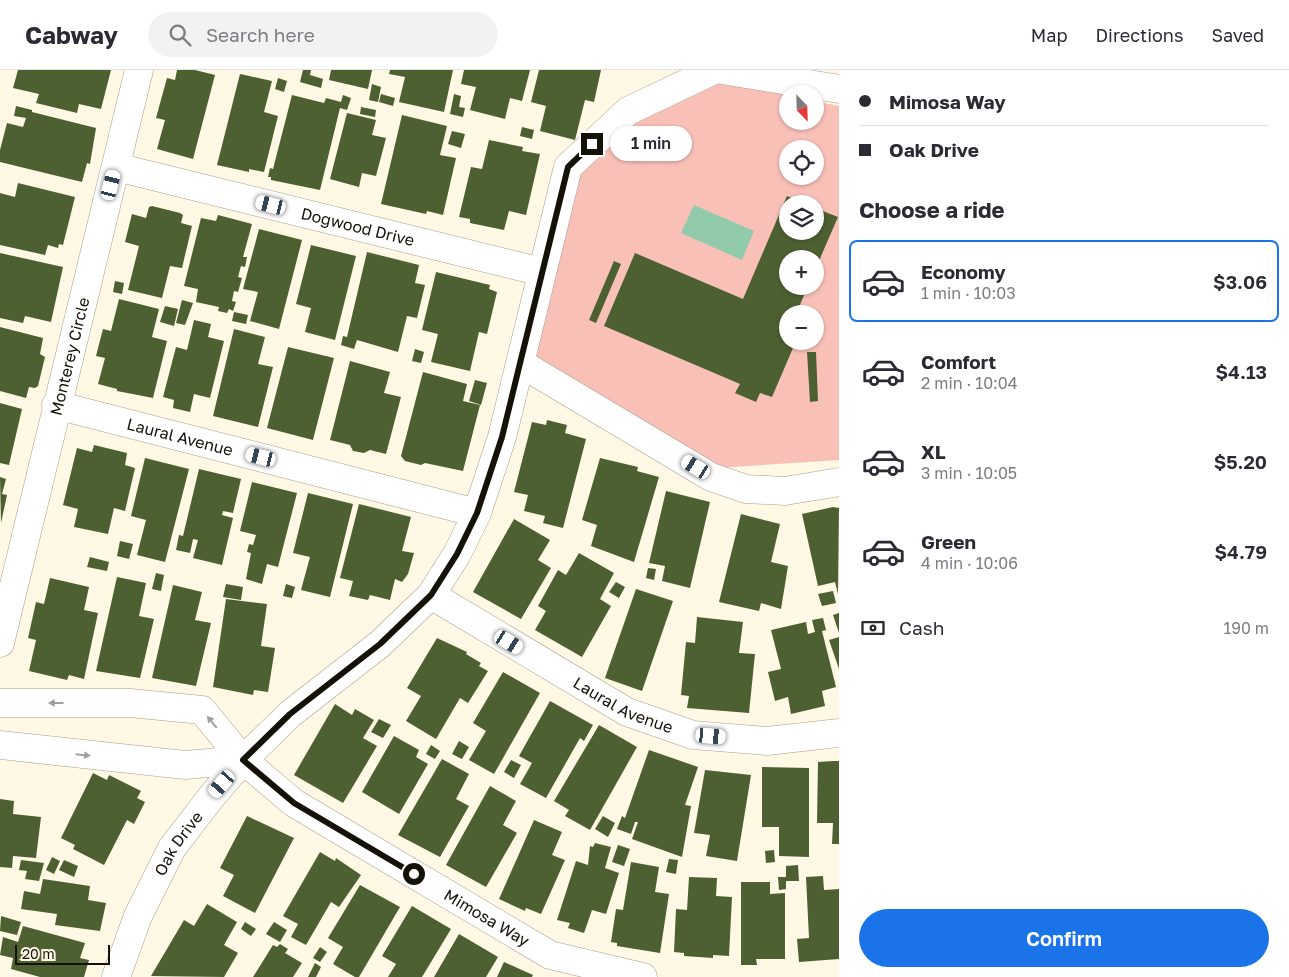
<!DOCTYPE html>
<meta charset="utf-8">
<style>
body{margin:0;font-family:"Golos Text",sans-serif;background:#f2f2f3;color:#2b2b33;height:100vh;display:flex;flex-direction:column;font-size:19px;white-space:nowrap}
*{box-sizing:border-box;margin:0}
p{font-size:16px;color:#7c7c81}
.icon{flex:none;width:28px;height:28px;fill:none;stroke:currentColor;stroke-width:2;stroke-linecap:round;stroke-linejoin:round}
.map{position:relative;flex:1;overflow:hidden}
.drawer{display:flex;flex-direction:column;background:#fff;width:450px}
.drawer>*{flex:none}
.hud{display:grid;align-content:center;height:110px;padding:0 20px;background:#fff}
.needle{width:32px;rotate:157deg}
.controls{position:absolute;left:779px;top:15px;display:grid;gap:10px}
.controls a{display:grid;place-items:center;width:45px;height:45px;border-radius:50%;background:#fff;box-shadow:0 1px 4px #0004;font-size:25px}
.scale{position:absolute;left:15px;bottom:12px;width:95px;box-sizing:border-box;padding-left:5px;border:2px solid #131108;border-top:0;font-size:14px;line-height:18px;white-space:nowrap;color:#131108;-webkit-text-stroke:4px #fef8e4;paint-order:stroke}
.end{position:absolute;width:22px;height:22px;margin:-11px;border:6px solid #131108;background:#fff;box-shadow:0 0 0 2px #fff}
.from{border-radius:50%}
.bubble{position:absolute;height:35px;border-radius:18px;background:#fff;box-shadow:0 1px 4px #0004;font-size:16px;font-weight:600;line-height:35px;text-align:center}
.car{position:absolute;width:15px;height:30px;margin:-15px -8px;border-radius:6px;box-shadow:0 0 4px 1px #0007;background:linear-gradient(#fff 24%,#345 0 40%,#fff 0 76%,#345 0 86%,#fff 0)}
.hud b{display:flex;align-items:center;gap:18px;height:48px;font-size:19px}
.hud b+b{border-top:1px solid #e1e1e2}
.hud i{width:12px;height:12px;background:#2b2b33}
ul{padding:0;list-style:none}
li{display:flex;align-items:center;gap:15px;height:82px;margin:0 10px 8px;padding:0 10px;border:2px solid transparent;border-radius:8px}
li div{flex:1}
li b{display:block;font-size:19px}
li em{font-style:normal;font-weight:600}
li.current{border-color:#1a73e8}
li>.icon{width:45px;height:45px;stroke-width:1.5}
h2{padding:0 20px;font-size:22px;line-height:60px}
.pay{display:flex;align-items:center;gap:12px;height:55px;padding:0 20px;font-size:19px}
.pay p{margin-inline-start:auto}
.cta{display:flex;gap:10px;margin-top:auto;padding:10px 20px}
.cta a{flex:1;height:58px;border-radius:30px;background:#1a73e8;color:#fff;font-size:20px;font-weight:600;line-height:58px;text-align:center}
header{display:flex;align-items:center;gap:30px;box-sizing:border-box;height:70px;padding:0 25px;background:#fff;border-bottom:1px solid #e1e1e2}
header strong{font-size:24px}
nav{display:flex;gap:28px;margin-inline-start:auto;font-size:18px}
.search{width:350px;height:45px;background:#f2f2f3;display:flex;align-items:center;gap:12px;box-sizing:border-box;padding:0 18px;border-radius:28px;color:#7c7c81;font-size:19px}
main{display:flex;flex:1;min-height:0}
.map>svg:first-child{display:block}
.green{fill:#f9c0b8;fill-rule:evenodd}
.water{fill:#91cbac}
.building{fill:#4d6031}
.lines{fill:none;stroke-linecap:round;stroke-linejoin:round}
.minor-casing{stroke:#a69f88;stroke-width:29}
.minor{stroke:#fff;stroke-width:28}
.oneway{fill:#a1a09c}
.route{stroke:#131108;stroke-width:6}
.labels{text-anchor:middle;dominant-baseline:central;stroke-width:5;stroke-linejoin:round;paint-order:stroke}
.street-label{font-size:16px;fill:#131108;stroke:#fef8e4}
</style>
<header>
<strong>Cabway</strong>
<div class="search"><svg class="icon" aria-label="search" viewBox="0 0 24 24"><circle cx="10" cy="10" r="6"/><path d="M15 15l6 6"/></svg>Search here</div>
<nav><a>Map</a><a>Directions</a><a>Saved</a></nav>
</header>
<main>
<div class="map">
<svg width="839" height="907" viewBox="0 0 839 907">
<rect width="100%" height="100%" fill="#fef8e4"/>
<path class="green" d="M719,10L787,25L788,51H815V31L839,36V390L716,398L523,279L577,102L634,49ZM788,79H815V106H788ZM788,134H815V161H788ZM788,189H815V216H788ZM788,244H815V271H788Z"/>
<path class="water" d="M694,135L754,161L742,190L681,163Z"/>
<g class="building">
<path d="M18,0H111L101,39L79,34L77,43L36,33L39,24L13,18Z"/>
<path d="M177,0H195L215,5L193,89L157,79L165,50L156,48L167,8L175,10Z"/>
<path d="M303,0H311L310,5L323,9L321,18L300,12Z"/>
<path d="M331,0H372L368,19L329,10Z"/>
<path d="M390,0H453L444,42L399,32L405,7L389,4Z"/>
<path d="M464,0H530L522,31L510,28L505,49L470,40L476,17L461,14Z"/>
<path d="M539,0H601L594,32L585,30L575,70L540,61L546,36L531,32Z"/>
<path d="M240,4L272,11L264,42L278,46L264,102L249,99V102L217,95Z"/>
<path d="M278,8L287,11L284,22L275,19Z"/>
<path d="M372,14L381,17L378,32L369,30Z"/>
<path d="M381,24L395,28L393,36L379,32Z"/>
<path d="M454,24L461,26L459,37L465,38L463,47L450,44Z"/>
<path d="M292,25L324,33L326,28L341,32L343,25L351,28L347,40L340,38L320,120L271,110V107H268L270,98L273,99Z"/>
<path d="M16,36L32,40V42L96,58L90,94L87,93L82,112L0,92V80L7,53L23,57L26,48L14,46Z"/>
<path d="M361,37L376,40L375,47L360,44Z"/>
<path d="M347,43L376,50L372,65L386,68L376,106L362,103L359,117L330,109Z"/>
<path d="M402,45L447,56L440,85L456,88L443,145L427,141L426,144L381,134Z"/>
<path d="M522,57L534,60L532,69L520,66Z"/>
<path d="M452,61L465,64L461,78L448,74Z"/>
<path d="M489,70L523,77L522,81L540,84L526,145L509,141L504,160L470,153V149L459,147L471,97L482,99Z"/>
<path d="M18,113L75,127L63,175L59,174L58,178L48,175L45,185L0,175V123L15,127Z"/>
<path d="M787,126L805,134H788V161H815V138L838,147L815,200V189H788V216H808L796,244H788V271H796L772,327L760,323L756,332L735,323L740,314L604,256L635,183L743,229Z"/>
<path d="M152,136L180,143L183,145L181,153L192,156L182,198L170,196L162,228L128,220L139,176L125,172L132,144L146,148L149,137Z"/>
<path d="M218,145L252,154L243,187H247L245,197L241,196L238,207L242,208L238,222L234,221L232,231L236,232L233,241L229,239L227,243L218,241L219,237L196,232L198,219L184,216L201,148L216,151Z"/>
<path d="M259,159L302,170L279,259L250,251L258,222L243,219Z"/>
<path d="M311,175L356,186L335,270L305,262L311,238L296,234Z"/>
<path d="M367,182L419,195L415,213L425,215L417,248L407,246L398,282L357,270L354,279L341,275L343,266L347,267Z"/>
<path d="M0,183L63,197L51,252L25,246L23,253L0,248Z"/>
<path d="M614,191L621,194L596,253L589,250Z"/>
<path d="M436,202L490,215L489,219L497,222L487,264L479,262L470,301L431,292L438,264L422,260Z"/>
<path d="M115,211L124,213L122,224L113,222Z"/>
<path d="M119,229L159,239L152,267L167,271L153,328L117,321V319L98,314L105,288L96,286L103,259L111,261Z"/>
<path d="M182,230L193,233L185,255L176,253Z"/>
<path d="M165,236L178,239L174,256L160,252Z"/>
<path d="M234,242L248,245L246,254L232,251Z"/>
<path d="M194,250L211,254L208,267L224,271L210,328L194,324L190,342L173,338L174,330L163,327L176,277L187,280Z"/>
<path d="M0,257L43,268L40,284L45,287L38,316L35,318L29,317L26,328L0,321Z"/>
<path d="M234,259L265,267L258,294L273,297L258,357L213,346Z"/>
<path d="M288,277L334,288L313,370L267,358Z"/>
<path d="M415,279L424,282L421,293L412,291Z"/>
<path d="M807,282H816L818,331L810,332Z"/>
<path d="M350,291L390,302L384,323L401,327L386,384L370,380L364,383L353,381L350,375L330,370Z"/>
<path d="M423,302L467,314L463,331L480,335L463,401L425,393L421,395L405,391L401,386Z"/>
<path d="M475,310L487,313L481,335L469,331Z"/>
<path d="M0,333L22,339L9,395L0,393Z"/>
<path d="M547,350L567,355L565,363L586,369L563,458L543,453L545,446L524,441L528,425L514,422L532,352L546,355Z"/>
<path d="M94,375L127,383L125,395L135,398L125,441L114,438L108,464L74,457L78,439L63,435L77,378L92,382Z"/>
<path d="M145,388L189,399L165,492L137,485L146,450L131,446Z"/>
<path d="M600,388L638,397L637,401L659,407L634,492L591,476L597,455L582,450Z"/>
<path d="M199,399L241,409L233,443L223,441L222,445L233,448L222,495L193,488L198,470L193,469L190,483L176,480L179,465L183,466Z"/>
<path d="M0,407L6,409L2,424L7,425L1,453Z"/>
<path d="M252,412L297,423L278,497L267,494L262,514L246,509L251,483L247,482L249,474L253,475L256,465L240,461Z"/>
<path d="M666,421L710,432L690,518L662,511L665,496L649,493Z"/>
<path d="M308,423L353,434L330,527L301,520L310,487L293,483Z"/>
<path d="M359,434L411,447L402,481L414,483L408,504L402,512L395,509L390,530L370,525L368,530L349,526L353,511L340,508Z"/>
<path d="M833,437L839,438L838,524L835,512L818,516L802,444Z"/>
<path d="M741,444L780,454L771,492L788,496L781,539L761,533L759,541L719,532Z"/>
<path d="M514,449L550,470L538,490L551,498L521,549L473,522Z"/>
<path d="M120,471L133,474L129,489L117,486Z"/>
<path d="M579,483L614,503L600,529L611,536L582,587L535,560L546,541L538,536L558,500L566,505Z"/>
<path d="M90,487L109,492L107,501L87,497Z"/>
<path d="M648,498L656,499L654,510L646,508Z"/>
<path d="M156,503L164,505L161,521L152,519Z"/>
<path d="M117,507L146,513L139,546L154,549L140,608L96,601Z"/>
<path d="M50,508L89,517L84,540L98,543L84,609L69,605L67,610L29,601L36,570L28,568L36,532L44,534Z"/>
<path d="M616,512L625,517L619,528L609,522Z"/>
<path d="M226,514L243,517L241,530L223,527Z"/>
<path d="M286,514L295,517L292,528L283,526Z"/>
<path d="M173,515L202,522L195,550L211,553L196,616L152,608Z"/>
<path d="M636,519L673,531L642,621L605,608Z"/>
<path d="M833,521L836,533L822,536L818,524Z"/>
<path d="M226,529L267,534L261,576L275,578L268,622L254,620L253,625L213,617Z"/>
<path d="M839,543V563L833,545Z"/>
<path d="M697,547L743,552L739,583L755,584L749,643L687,638L689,626L681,625L686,572L695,573Z"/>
<path d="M823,548L826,560L822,561L836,617L822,621L825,636L791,644L788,627L775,631L768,602L781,599L771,560L806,552L808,564L815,562L812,550Z"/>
<path d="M839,567V599L829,570Z"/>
<path d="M437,568L467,582L466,584L481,593L479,596L488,601L468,633L460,628L436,669L406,651L421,626L407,618Z"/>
<path d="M503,602L540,623L494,704L469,690L486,661L473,653Z"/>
<path d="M550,631L593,655L584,671L580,668L546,728L520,714L532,693L519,686Z"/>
<path d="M335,634L352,645L355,639L374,650L363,668L377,676L343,733L294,705Z"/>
<path d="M379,649L391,655L383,668L371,662Z"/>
<path d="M599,655L637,677L590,760L565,746L569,740L554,731Z"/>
<path d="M394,666L419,680L416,687L428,694L399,744L362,722Z"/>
<path d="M459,671L469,677L462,689L452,684Z"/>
<path d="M431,675L440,681L435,689L426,684Z"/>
<path d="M649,680L698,697L685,735L691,736L682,787L632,769L638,752H635L631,764L617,759L622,746L625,748Z"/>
<path d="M442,689L469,704L456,729L469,736L440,787L398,765Z"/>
<path d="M511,690L521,695L514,708L504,702Z"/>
<path d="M833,691H839V774H832L833,753H817L818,692Z"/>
<path d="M762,697L809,698V787L779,786V757H762Z"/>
<path d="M705,700L751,705L737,791L706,786L710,765L694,763Z"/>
<path d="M93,703L107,710L109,705L141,721L137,728L145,732L134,754L127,750L104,795L73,779L75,775L61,768Z"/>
<path d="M490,716L516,731L503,755L517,763L486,817L446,795Z"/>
<path d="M0,729L14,731L13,744L41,747L36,788L13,786L12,798L0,797Z"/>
<path d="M247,746L294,768L255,843L223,826L234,805L220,798Z"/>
<path d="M603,746L615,753L608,767L595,759Z"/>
<path d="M534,750L562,762L552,785L565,790L541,844L526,838L525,841L499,829Z"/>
<path d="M595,773L611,777L605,798L619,803L606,844L592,840L584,863L568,858L570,853L557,850L576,791L588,795L590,776L593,777Z"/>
<path d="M618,775L630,779L624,796L612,792Z"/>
<path d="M774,780L775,792L766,793L765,781Z"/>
<path d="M320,782L335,791L336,788L361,805L339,837L331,832L306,875L291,867L298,854L283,846Z"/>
<path d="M52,787L60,791L54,804L46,800Z"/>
<path d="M669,789L678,790L676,804L666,802Z"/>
<path d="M21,790L44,793L39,811L25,809L27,801L19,800Z"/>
<path d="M64,790L78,796L74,807L59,800Z"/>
<path d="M631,792L659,797L655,822L669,824L660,883L617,876V873L611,872L616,839L623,840Z"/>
<path d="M798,795L799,811H786V819L779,820L778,807H786V796Z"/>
<path d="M823,806L824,820L839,819V889L799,892L797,869L809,868L806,807Z"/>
<path d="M689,807L717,808L716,826L732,827L729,886L713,885V888L684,886V883L674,882L676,839L687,840Z"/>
<path d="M43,809L90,816L88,830L106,833L100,861L55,855L57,844L21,839L24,821L40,824Z"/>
<path d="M741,812H770V824L785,823V889H756L757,895H741Z"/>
<path d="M360,815L400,837L359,907H355L333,894L343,877L328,868Z"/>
<path d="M207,834L237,852L224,875L238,883L224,907L151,906L184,850L194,856Z"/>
<path d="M412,836L451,859L422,907H388L396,894L382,886Z"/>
<path d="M1,846L21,852L17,865L0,861Z"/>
<path d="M245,852L256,859L251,866L241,859Z"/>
<path d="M274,852L287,860L280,872L266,864Z"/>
<path d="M23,856L85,873L80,888L89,890L84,907H40L11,899L13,888L0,885L3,867L18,872Z"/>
<path d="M459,864L498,887L486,907H434Z"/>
<path d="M280,874L288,879L285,883L302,893L293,907H253L273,875L277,877Z"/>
<path d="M320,877L327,882L320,892L313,888Z"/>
<path d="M504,892L533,905L532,907H497Z"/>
<path d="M315,893L321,897L316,907H308Z"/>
</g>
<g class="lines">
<g class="minor-casing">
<g id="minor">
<path d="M722,0L839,19"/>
<path id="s1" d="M116,97L542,202"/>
<path d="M520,293L711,407L746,419L785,421L839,412"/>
<path id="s2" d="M56,335L477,443"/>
<path id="s3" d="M431,525L627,642L693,665L767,671L839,663"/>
<path id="s4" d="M0,573L139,0"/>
<path id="s5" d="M0,633H130L202,640L243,690L294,733L550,885L643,907"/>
<path d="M0,675L185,695L243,690"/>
<path id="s6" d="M116,907L138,846L172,778L212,726L243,690L290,644L380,574L431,525L457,484L477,443L502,367L568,97L628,41L714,0"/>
</g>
</g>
<use href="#minor" class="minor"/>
</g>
<defs><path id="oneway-solid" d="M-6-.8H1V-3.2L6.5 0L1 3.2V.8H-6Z" transform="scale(1.25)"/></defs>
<g class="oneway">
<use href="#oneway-solid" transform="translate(56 633) rotate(-180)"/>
<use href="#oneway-solid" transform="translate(212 652) rotate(-129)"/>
<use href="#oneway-solid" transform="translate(83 685) rotate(6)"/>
</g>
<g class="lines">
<path class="route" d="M414,804L294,733L243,690L290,644L380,574L431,525L457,484L477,443L502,367L568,97L592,74"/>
</g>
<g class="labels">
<g class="street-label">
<text stroke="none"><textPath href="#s1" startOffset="249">Dogwood Drive</textPath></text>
<text stroke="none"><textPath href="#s4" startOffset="295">Monterey Circle</textPath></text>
<text stroke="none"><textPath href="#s2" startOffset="128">Laural Avenue</textPath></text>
<text stroke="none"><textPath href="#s3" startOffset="222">Laural Avenue</textPath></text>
<text stroke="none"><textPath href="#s6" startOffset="148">Oak Drive</textPath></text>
<text stroke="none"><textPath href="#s5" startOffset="558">Mimosa Way</textPath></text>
</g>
</g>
</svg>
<div class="controls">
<a><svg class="needle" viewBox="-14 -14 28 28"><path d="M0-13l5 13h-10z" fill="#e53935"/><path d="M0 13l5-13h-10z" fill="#7c7c81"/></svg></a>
<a><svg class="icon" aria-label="locate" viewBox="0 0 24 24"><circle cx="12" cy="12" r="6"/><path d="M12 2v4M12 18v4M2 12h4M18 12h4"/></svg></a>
<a><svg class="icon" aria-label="layers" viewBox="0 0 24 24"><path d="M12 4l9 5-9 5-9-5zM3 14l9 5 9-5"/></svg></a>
<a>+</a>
<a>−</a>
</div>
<div class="scale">20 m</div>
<i class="end from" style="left:414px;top:804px"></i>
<i class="end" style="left:592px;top:74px"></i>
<div class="bubble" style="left:610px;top:56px;width:82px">1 min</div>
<i class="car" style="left:111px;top:115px;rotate:14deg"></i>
<i class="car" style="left:271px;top:135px;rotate:284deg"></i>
<i class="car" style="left:261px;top:387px;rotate:284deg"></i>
<i class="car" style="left:696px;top:397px;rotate:301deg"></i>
<i class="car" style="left:509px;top:572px;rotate:121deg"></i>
<i class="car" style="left:711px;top:666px;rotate:95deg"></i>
<i class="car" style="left:222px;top:714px;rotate:221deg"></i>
</div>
<section class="drawer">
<div class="hud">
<b><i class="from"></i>Mimosa Way</b>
<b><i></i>Oak Drive</b>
</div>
<h2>Choose a ride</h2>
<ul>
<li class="current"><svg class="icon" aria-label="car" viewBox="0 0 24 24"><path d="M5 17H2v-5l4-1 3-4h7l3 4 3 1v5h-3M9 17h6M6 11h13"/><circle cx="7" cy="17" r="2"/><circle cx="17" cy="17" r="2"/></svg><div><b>Economy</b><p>1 min · 10:03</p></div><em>$3.06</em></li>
<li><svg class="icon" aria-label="car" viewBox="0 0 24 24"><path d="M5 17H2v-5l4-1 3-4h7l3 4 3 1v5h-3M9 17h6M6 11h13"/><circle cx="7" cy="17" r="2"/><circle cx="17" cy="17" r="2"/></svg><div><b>Comfort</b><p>2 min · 10:04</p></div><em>$4.13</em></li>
<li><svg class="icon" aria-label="car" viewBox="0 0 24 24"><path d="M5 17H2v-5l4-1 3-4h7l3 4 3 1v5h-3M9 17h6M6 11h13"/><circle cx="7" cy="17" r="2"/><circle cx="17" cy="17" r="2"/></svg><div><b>XL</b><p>3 min · 10:05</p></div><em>$5.20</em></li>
<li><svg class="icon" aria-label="car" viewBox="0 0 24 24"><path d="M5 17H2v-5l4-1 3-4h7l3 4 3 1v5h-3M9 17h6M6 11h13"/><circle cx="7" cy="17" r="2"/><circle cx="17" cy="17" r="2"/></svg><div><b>Green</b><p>4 min · 10:06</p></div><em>$4.79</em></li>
</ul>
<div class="pay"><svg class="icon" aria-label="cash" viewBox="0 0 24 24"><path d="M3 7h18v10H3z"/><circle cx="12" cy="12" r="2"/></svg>Cash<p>190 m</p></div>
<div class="cta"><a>Confirm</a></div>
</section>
</main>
